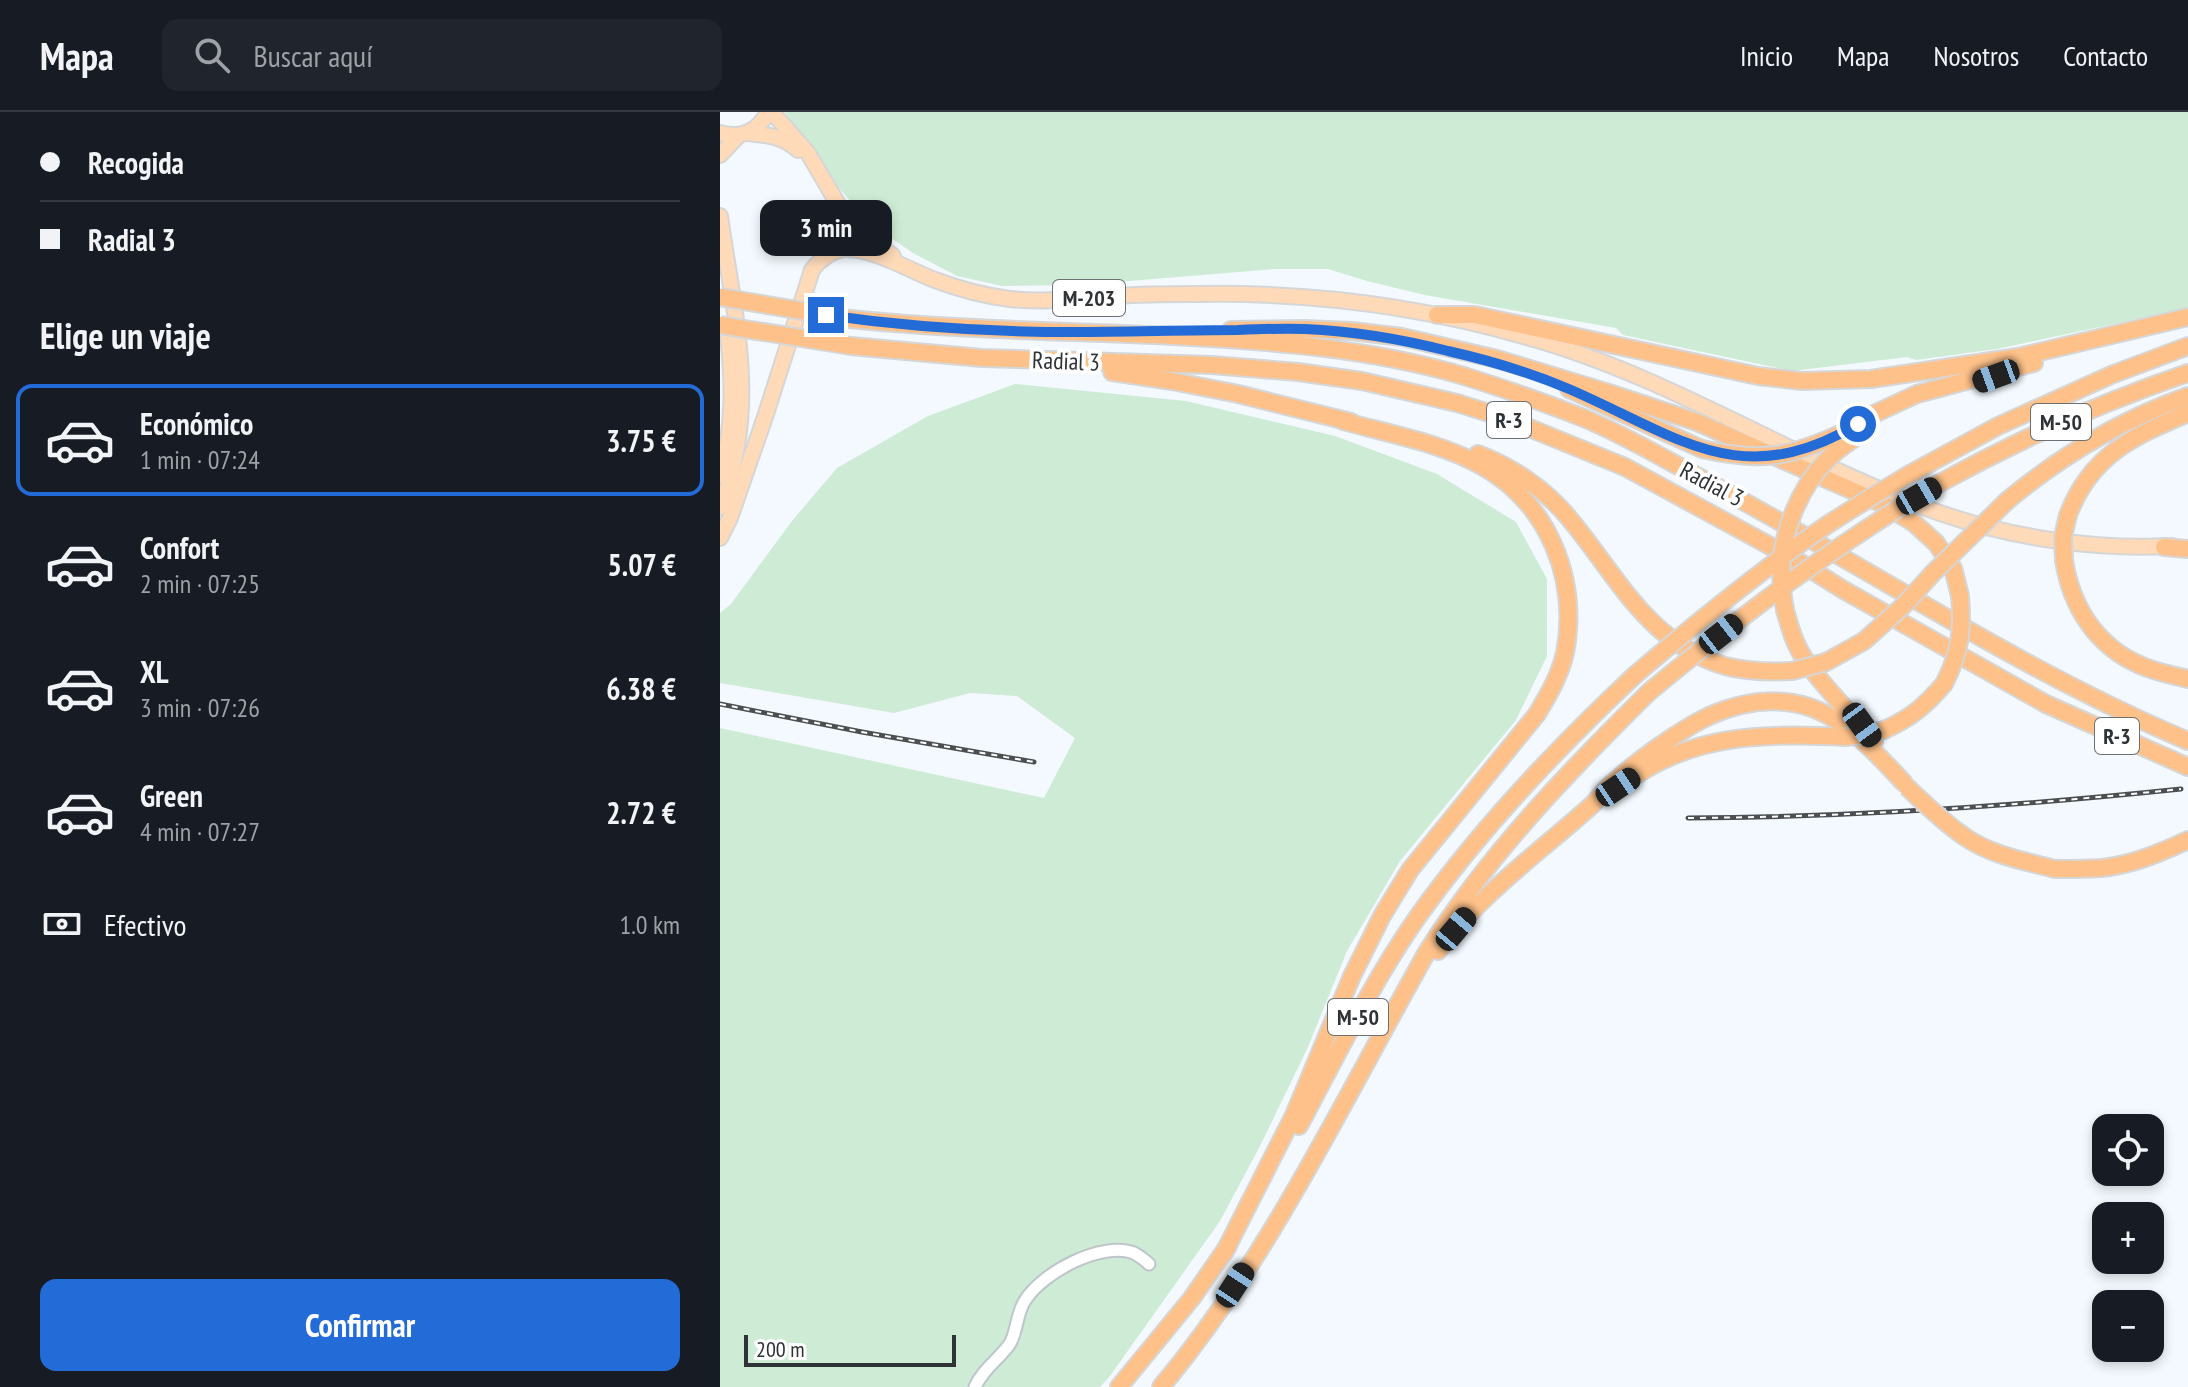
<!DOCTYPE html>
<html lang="es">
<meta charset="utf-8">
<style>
body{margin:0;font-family:"PT Sans Narrow",sans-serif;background:#20242c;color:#f1f3f6;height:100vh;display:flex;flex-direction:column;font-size:30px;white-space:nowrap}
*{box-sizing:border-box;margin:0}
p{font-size:26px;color:#9ea1a6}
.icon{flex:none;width:44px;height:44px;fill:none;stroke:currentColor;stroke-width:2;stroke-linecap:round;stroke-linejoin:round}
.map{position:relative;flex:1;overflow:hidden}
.drawer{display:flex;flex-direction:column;background:#171b24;width:720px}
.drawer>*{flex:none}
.top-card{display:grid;align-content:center;height:176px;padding:0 40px;background:#171b24}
.tools{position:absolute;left:1372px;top:1002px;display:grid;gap:16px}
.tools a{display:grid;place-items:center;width:72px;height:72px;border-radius:16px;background:#171b24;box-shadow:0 4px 12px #0003;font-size:40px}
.scale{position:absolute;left:24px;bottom:20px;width:212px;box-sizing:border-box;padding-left:8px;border:4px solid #303335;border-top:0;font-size:22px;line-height:28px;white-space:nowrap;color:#303335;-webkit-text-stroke:6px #fff;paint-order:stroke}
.end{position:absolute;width:36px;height:36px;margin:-18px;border:10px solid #236bd7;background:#fff;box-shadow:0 0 0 4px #fff}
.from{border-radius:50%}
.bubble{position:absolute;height:56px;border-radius:16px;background:#171b24;box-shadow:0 4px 12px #0003;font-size:26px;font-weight:800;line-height:56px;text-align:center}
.car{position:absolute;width:24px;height:48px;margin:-24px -12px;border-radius:10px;box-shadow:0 0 6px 2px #0007;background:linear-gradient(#222 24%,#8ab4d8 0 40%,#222 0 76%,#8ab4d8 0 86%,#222 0)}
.top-card b{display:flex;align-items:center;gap:28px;height:76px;font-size:30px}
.top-card b+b{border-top:2px solid #363941}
.top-card i{width:20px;height:20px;background:#f1f3f6}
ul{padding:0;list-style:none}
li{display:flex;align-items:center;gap:24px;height:112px;margin:0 16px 12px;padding:0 24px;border:4px solid transparent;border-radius:16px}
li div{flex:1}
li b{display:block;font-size:30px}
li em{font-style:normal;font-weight:800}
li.current{border-color:#236bd7}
li>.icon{width:72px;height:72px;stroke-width:1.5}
h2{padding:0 40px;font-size:36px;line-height:96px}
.pay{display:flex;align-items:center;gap:20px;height:88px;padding:0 40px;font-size:30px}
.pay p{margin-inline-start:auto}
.primary-button{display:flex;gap:16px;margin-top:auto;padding:16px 40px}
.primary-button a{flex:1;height:92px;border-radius:16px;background:#236bd7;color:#fff;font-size:32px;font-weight:800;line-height:92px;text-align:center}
header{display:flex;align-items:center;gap:48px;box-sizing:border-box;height:112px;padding:0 40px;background:#171b24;border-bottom:2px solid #363941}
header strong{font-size:38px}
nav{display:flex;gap:44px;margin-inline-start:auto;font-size:28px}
.search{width:560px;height:72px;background:#20242c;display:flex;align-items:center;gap:20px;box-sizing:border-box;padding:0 28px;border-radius:16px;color:#9ea1a6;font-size:30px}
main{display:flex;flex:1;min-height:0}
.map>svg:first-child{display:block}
.green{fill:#cdebd5}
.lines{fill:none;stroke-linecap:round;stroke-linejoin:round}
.minor-casing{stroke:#bec6cc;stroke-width:15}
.major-casing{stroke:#d6d6d7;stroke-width:18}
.highway-casing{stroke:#d6d6d7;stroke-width:20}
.minor{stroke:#fff;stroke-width:11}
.major{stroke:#fedab8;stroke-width:14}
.highway{stroke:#fdc189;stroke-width:16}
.rail-casing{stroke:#4b4f51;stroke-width:5}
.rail{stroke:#fff;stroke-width:2;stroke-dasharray:6;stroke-linecap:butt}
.highway-bridge-casing{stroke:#d6d6d7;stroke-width:20;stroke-linecap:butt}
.highway-bridge{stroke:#fdc189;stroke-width:16}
.route{stroke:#236bd7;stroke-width:10}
.labels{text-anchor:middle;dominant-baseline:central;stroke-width:8;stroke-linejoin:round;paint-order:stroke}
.shield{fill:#fff;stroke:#6e7072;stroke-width:2}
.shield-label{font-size:22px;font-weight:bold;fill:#303335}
.street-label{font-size:24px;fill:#303335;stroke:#fff}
</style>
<header>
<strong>Mapa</strong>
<div class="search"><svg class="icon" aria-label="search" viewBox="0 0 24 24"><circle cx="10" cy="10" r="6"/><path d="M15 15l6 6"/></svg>Buscar aquí</div>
<nav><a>Inicio</a><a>Mapa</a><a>Nosotros</a><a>Contacto</a></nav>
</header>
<main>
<section class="drawer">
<div class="top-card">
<b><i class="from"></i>Recogida</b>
<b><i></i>Radial 3</b>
</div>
<h2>Elige un viaje</h2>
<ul>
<li class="current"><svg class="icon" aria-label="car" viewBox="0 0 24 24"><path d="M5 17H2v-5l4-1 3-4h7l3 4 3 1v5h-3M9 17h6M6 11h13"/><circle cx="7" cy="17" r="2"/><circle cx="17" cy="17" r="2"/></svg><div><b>Económico</b><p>1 min · 07:24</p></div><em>3.75 €</em></li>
<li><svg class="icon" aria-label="car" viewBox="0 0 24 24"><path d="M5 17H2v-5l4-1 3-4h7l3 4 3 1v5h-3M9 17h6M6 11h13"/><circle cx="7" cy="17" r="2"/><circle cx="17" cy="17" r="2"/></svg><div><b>Confort</b><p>2 min · 07:25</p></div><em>5.07 €</em></li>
<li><svg class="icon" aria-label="car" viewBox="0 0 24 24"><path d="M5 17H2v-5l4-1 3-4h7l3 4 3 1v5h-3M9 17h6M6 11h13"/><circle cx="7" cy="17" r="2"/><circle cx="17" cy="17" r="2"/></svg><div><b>XL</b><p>3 min · 07:26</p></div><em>6.38 €</em></li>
<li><svg class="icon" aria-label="car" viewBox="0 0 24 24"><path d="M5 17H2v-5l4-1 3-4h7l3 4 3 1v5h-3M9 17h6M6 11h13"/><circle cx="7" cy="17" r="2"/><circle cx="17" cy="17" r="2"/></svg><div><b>Green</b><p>4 min · 07:27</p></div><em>2.72 €</em></li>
</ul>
<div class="pay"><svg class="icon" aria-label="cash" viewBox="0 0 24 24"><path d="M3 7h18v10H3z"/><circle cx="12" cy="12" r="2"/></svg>Efectivo<p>1.0 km</p></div>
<div class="primary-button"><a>Confirmar</a></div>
</section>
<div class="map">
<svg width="1468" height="1275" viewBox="0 0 1468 1275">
<rect width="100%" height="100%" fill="#f3f9fe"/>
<g class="green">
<path d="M65,0H1468V196L1277,237L1196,248L1187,245L1072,259L903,223L896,216L705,183L647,169L608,157H554L360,173L282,174L237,164L193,141L151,112L117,74Z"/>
<path d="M295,272L466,289L615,324L717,362L796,410L827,467V544L796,608L680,749L627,839L588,935L541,1032L500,1109L390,1264L380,1275H0V616L324,686L355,626L297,584L250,581L174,601L0,571V501L11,492L72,409L117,356L208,304Z"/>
</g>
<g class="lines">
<g class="minor-casing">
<path id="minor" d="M255,1275C263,1257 278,1248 289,1233C297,1223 296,1200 306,1187C324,1160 381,1129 414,1141C419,1144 425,1148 429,1152"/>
</g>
<g class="major-casing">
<g id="major">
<path d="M52,0L88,41L125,104L141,120L173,144"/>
<path d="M0,21C21,27 38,19 48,0"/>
<path d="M27,21C47,23 63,24 78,38"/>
<path d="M0,43L19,23"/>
<path d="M0,104C14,204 40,296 0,395"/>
<path d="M0,363C15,314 13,265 7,214"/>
<path d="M0,426L10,406L45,305L92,158C100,147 114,137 127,137C154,137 189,158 215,168C239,177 265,184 290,187C326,191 362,186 397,184C423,182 450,182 476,182C587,180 700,194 807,225C952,265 1079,351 1220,401C1292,426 1375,438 1452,434"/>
</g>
</g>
<g class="highway-casing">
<g id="highway">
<path d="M717,203H755L1038,264L1082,269L1151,267L1298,245L1468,205"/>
<path d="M130,207C237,218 345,219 453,224C551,229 649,236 744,264C785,277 826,291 866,307C904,323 939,344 975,363C1140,450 1295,556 1468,629"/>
<path d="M511,218L584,217L632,219L682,225L777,247L889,281L977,310L1163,392L1194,411L1216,431L1233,456L1240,484"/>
<path d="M131,234L262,246L492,253L578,260L642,269L737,291L785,306L905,355L1076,448L1122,477L1326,592L1468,655"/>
<path d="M392,260L452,269L518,282L631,310"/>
<path d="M849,277L982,337"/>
<path d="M1122,321L1154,302L1197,282L1314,251"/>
<path d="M758,342C792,355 825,377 848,405C898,464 925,529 1005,554C1027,560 1050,560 1072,559"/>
<path d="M1188,363L1278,314L1391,263L1468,234"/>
<path d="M1220,371C1300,327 1382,290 1468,261"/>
<path d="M1288,388C1342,343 1401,308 1468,284"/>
<path d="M1348,403C1371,343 1412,325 1468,301"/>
<path d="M1444,435L1468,437"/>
<path d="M1344,448C1351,494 1376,534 1420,553C1435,560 1452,563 1468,567"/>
<path d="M1065,498C1070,516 1075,534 1086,549C1106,579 1133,602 1154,630"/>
<path d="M1106,550L1144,529"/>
<path d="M1164,618C1191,606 1205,594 1224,572"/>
<path d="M918,662C980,621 1055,621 1125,625"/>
<path d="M1335,757C1350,757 1366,757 1381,756C1412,753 1440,741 1468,728"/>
<path d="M718,839C761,781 820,740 873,692C880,685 886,676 894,670C918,648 960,618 989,604C1014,593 1039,587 1066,590C1117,595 1151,636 1184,671"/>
<path d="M579,1014C617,943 653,868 699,803C762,715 837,636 915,563"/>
<path d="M504,1141L574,1003L632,864L662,804L690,758L817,602C829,582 840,563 845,541C859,466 828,391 762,354C719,330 669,322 623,309"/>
<path d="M399,1275L472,1186L508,1134"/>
<path d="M441,1275C550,1145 624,987 707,840C768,743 848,660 929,580"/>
</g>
</g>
<use href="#minor" class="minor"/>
<use href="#major" class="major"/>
<use href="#highway" class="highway"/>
<g class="rail-casing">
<g id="rail">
<path d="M0,592L142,620L314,650"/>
<path d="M968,706C1133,705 1297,694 1461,677"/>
</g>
</g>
<use href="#rail" class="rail"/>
<g class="highway-bridge-casing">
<g id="highway-bridge">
<path d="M0,185L130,207"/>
<path d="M0,213L131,234"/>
<path d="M982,337C1040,350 1068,346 1122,321"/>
<path d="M1344,448L1343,425L1348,403"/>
<path d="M1065,498C1063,486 1061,473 1061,461C1061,422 1079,376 1107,348C1115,339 1126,332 1136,325"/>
<path d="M1144,529L1183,494L1213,461L1288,388"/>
<path d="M1072,559L1106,550"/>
<path d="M915,563C976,511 1038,460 1104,415C1131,397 1160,380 1188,363"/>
<path d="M1224,572C1240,541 1243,518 1240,484"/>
<path d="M929,580C1022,503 1116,432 1220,371"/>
<path d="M1125,625L1144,623L1164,618"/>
<path d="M1187,675C1205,692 1224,711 1245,725C1271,743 1304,749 1335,757"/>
</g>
</g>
<use href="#highway-bridge" class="highway-bridge"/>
</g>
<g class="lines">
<path class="route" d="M106,203C188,215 271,220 354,220C409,220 463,218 518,218C540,217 562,216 585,217C633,219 681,227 728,239C768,248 811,261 849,277C958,324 1020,382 1138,312"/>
</g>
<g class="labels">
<g class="shield">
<rect x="333" y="168" width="72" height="36" rx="6"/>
<rect x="767" y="290" width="44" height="36" rx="6"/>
<rect x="1311" y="292" width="60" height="36" rx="6"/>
<rect x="1375" y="606" width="44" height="36" rx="6"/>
<rect x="608" y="887" width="60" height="36" rx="6"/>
</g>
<g class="shield-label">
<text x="369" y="186">M-203</text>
<text x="789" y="308">R-3</text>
<text x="1341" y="310">M-50</text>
<text x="1397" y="624">R-3</text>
<text x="638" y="905">M-50</text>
</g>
<g class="street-label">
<text transform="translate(346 249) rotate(2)">Radial 3</text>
<text transform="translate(992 372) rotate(28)">Radial 3</text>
</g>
</g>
</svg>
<div class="tools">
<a><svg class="icon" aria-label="locate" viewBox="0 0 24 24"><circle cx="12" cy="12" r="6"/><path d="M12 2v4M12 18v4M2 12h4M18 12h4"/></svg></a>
<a>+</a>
<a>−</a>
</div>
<div class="scale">200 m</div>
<i class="end from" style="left:1138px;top:312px"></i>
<i class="end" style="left:106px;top:203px"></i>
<div class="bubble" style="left:40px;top:88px;width:132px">3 min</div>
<i class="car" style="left:1276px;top:264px;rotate:250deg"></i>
<i class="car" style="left:1199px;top:384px;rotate:60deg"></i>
<i class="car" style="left:1001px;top:522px;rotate:52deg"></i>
<i class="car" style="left:1142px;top:613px;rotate:144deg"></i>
<i class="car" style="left:898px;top:675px;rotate:56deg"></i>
<i class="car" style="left:736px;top:817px;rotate:40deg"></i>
<i class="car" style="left:515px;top:1173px;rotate:33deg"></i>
</div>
</main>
